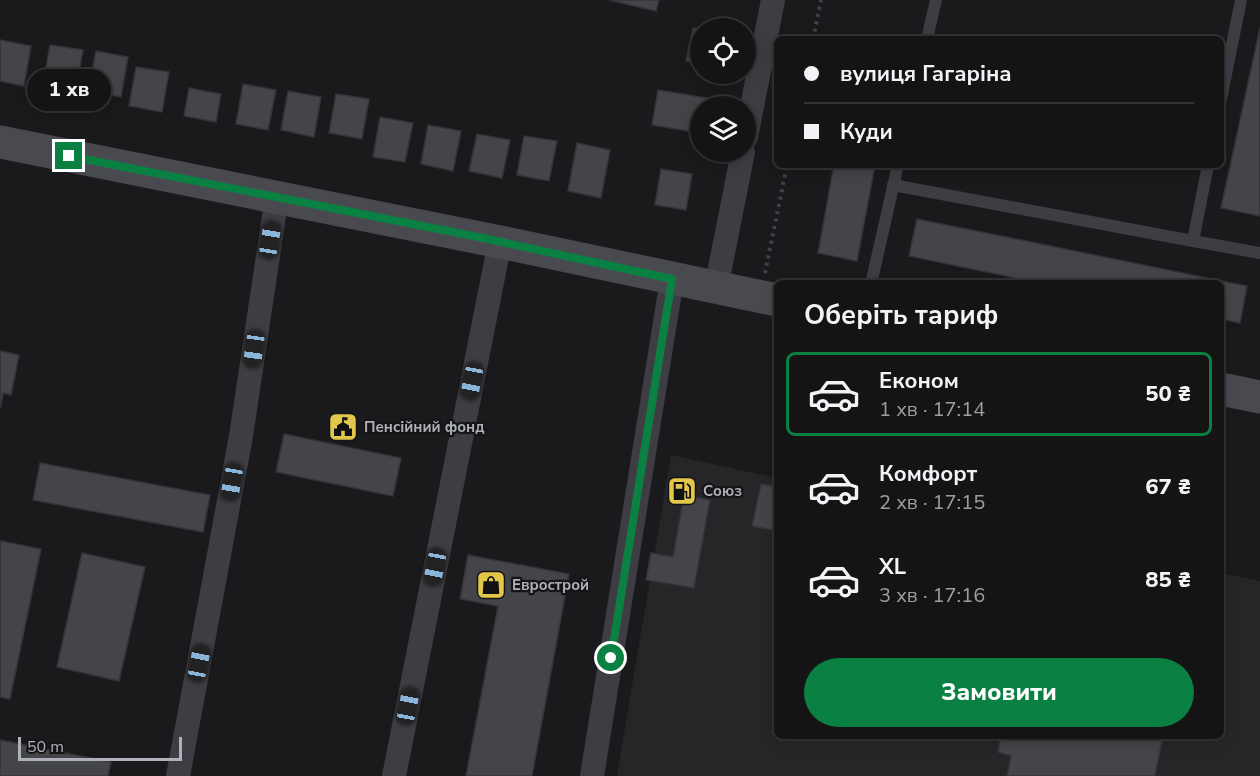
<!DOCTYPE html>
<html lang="uk">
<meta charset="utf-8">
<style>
body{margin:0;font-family:"Nunito Sans",sans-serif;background:#1d1d1e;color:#f1f3f6;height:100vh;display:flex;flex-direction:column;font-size:22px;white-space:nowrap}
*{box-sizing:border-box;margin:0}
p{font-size:20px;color:#9d9ea0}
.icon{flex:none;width:33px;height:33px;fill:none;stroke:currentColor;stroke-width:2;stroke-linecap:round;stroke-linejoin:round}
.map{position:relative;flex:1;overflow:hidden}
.sheet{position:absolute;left:774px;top:280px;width:450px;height:459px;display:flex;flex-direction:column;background:#141415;border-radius:9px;box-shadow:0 3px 15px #0003,0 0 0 2px #333334}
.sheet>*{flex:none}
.banner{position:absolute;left:774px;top:36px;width:450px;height:132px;border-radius:9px;box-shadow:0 3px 15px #0003,0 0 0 2px #333334;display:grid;align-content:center;height:132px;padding:0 30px;background:#141415}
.tools{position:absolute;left:690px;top:18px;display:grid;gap:12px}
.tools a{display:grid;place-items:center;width:66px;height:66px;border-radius:50%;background:#141415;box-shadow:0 3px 15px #0003,0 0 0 2px #333334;font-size:30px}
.scale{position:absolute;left:18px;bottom:15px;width:164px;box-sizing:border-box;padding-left:6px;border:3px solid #aeb0ba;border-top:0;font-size:16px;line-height:21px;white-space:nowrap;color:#aeb0ba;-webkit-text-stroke:4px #151517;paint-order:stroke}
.end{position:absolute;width:27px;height:27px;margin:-14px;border:8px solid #0b8043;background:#fff;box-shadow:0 0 0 3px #fff}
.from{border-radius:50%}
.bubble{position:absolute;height:42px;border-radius:21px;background:#141415;box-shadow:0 3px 15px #0003,0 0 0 2px #333334;font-size:20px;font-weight:800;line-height:42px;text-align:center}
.car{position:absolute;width:18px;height:36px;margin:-18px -9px;border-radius:8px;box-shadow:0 0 4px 2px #0007;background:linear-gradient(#222 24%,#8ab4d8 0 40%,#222 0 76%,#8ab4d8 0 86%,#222 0)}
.banner b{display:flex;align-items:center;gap:21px;height:57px;font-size:22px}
.banner b+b{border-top:2px solid #333334}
.banner i{width:15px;height:15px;background:#f1f3f6}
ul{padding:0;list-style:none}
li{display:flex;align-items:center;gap:18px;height:84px;margin:0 12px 9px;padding:0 18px;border:3px solid transparent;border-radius:9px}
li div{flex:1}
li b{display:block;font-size:22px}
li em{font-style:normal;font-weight:800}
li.active{border-color:#0b8043}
li>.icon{width:54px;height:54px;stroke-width:1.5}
h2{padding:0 30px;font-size:27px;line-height:72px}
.primary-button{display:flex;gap:12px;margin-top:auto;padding:12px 30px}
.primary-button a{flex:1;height:69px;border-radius:36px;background:#0b8043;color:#fff;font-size:24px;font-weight:800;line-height:69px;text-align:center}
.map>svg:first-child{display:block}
.built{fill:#262629}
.building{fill:#444549;stroke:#353438;stroke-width:1.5}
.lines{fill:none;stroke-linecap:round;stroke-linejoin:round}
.path{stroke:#414247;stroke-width:4;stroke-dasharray:3 4.5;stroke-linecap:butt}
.lane{stroke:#3d3d43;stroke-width:12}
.street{stroke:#3d3d43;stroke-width:24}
.secondary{stroke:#494a50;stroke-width:33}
.route{stroke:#0b8043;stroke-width:8}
.labels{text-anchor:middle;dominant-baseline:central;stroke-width:4.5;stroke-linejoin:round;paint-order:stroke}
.poi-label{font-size:15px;font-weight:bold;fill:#aeb0ba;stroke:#151517;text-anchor:start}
</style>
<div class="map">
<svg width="1260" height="776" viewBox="0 0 1260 776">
<rect width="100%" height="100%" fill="#1a1a1c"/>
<path class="built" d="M671,455L777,478V736H1221V573L1260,581V776H617Z"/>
<g class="building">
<path d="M609,0H659L656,11Z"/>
<path d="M693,28L700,29V64L686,61Z"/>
<path d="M1260,28V216L1221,208Z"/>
<path d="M0,40L31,46L24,86L0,81Z"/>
<path d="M50,45L83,50L76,90L43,84Z"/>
<path d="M96,51L128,57L121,97L88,91Z"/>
<path d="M136,67L169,72L162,112L129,106Z"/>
<path d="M243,84L276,90L268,130L236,124Z"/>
<path d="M189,88L221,94L216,122L184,116Z"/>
<path d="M658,90L707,98L705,106H700V133L652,125Z"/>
<path d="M288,91L321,97L314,137L281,130Z"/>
<path d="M336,94L369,99L362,139L329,133Z"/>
<path d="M380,117L413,123L405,162L373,157Z"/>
<path d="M428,125L461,131L453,171L421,164Z"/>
<path d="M477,134L510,140L502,178L469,171Z"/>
<path d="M524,136L557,141L549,181L517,175Z"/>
<path d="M577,143L610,150L601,198L568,191Z"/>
<path d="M834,165H875L857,261L818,253Z"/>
<path d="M661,169L692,174L686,210L655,205Z"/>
<path d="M917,219L1247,286L1240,323L1221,319V284H1044L909,256Z"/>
<path d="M0,351L19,355L11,395L3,393L0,409Z"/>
<path d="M284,434L401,458L393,496L276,472Z"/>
<path d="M40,463L210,495L203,532L33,500Z"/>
<path d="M761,484L777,487V531L752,526Z"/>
<path d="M684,495L710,500L694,588L646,580L651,553L673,557Z"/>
<path d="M1,541L41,549L10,699L0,697V547Z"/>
<path d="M82,553L145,567L119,681L57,667Z"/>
<path d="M468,555L569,574L532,776H466L498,606L460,599Z"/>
<path d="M1001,736H1163L1155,776H1007L1011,756L998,752Z"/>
<path d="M0,740L111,762L108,776H0Z"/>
</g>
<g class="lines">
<g class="path">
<path d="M813,39L821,0"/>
<path d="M765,273L787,165"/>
</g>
<g class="lane">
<path d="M927,39L936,0"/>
<path d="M1221,99L1241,0"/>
<path d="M893,185L1193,241L1208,165"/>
<path d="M1193,241L1260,253"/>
<path d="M871,284L898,165"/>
</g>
<g class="street">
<path d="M746,137L773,0"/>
<path d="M716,288L743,152"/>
<path d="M178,776L241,436L277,196"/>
<path d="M394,776L500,242"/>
<path d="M592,776L672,279"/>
</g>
<g class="secondary">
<path d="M0,142L500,242L777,300"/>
<path d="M1221,389L1260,397"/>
</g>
</g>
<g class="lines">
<path class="route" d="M69,156L478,237L672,279L611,658"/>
</g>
<defs>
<g id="civic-square" transform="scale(1.5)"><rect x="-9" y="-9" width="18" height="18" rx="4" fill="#e2c74b" stroke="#151517"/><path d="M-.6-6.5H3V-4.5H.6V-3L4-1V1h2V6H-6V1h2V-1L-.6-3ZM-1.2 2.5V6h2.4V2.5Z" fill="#111"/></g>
<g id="fuel-square" transform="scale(1.5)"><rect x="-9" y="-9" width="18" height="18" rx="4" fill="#e2c74b" stroke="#151517"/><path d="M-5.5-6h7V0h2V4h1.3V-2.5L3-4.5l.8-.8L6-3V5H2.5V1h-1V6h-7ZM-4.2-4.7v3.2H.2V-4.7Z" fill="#111"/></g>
<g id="shop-square" transform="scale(1.5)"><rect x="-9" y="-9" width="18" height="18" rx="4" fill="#e2c74b" stroke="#151517"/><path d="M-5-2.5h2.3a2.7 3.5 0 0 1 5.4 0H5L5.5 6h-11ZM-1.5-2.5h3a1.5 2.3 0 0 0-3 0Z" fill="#111"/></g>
</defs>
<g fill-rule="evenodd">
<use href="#civic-square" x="343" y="427"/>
<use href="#fuel-square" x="682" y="491"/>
<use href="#shop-square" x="491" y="585"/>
</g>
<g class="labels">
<g class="poi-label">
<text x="364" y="427">Пенсійний фонд</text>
<text x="703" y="491">Союз</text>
<text x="512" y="585">Еврострой</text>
</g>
</g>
</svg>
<div class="tools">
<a><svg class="icon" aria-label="locate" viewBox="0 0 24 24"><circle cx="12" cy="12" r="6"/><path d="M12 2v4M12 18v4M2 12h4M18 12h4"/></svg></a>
<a><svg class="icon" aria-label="layers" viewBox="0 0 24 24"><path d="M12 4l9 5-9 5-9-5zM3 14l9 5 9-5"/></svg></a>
</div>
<div class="scale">50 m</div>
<i class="end from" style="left:611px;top:658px"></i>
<i class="end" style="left:69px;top:156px"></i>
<div class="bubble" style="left:27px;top:69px;width:84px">1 хв</div>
<i class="car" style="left:270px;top:240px;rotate:9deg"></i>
<i class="car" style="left:254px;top:349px;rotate:188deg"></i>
<i class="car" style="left:472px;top:381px;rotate:191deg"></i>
<i class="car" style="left:232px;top:482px;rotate:190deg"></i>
<i class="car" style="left:435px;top:567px;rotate:191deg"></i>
<i class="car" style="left:199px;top:663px;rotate:11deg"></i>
<i class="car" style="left:408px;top:706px;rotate:11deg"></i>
<div class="banner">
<b><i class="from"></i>вулиця Гагаріна</b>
<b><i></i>Куди</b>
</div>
<section class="sheet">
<h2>Оберіть тариф</h2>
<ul>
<li class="active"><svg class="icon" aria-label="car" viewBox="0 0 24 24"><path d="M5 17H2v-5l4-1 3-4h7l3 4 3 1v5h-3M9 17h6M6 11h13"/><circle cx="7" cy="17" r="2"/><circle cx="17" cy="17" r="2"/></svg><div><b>Економ</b><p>1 хв · 17:14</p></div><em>50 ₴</em></li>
<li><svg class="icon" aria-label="car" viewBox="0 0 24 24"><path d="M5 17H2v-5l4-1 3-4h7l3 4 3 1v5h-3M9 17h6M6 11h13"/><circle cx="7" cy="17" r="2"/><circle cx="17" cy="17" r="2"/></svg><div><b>Комфорт</b><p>2 хв · 17:15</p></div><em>67 ₴</em></li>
<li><svg class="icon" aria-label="car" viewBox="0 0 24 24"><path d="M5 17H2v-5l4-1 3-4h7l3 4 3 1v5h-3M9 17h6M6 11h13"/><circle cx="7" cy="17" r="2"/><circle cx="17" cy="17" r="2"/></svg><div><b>XL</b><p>3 хв · 17:16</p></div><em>85 ₴</em></li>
</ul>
<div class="primary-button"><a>Замовити</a></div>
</section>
</div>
